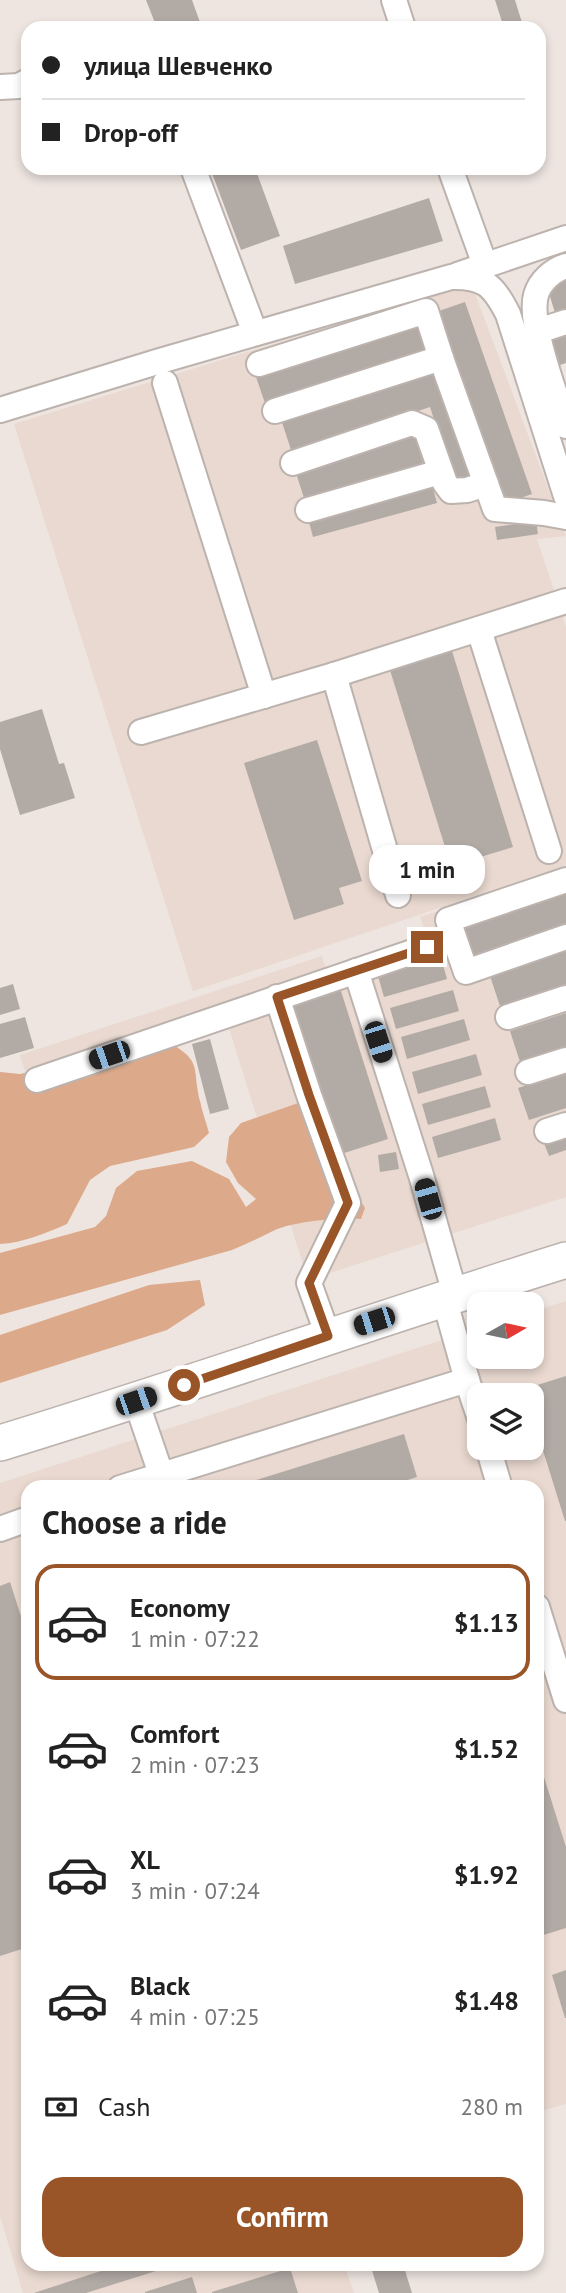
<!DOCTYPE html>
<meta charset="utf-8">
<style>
body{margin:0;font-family:"PT Sans",sans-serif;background:#f6f6f6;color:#222;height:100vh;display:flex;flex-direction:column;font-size:26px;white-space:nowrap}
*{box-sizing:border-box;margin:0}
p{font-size:23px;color:#767676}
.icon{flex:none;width:38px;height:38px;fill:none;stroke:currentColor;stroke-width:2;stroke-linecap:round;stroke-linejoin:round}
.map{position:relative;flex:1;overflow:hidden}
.details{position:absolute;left:21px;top:1480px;width:523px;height:791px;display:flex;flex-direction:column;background:#fff;border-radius:21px;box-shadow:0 4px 10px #0003}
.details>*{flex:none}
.banner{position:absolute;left:21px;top:21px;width:525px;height:154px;border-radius:21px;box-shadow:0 4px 10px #0003;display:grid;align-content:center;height:154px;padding:0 21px;background:#fff}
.needle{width:46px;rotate:81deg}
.fabs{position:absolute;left:467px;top:1292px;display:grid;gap:14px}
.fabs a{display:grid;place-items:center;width:77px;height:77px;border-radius:14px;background:#fff;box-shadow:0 4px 10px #0003;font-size:35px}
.end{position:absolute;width:32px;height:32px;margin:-16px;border:9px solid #995527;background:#fff;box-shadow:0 0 0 4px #fff}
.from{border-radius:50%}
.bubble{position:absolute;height:49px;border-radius:21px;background:#fff;box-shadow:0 4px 10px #0003;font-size:23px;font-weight:700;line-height:49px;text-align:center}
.car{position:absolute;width:21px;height:42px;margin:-21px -10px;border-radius:9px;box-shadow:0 0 5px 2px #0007;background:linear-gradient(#222 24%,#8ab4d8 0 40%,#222 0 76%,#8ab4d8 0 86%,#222 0)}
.banner b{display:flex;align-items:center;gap:24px;height:66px;font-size:26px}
.banner b+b{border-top:2px solid #e0e0e0}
.banner i{width:18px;height:18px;background:#222}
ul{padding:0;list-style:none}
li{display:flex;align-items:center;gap:21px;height:116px;margin:0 14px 10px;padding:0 7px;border:4px solid transparent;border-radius:21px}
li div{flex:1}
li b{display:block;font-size:26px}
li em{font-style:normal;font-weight:700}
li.on{border-color:#995527}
li>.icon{width:63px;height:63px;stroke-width:1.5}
h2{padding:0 21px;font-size:32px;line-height:84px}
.pay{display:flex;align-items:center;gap:18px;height:77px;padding:0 21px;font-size:26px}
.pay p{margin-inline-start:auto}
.action{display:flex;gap:14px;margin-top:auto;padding:14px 21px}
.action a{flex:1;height:80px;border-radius:21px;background:#995527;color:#fff;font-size:28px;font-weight:700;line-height:80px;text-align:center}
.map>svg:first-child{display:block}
.built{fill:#e9d9d0;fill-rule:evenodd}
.forest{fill:#dca98a}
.building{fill:#b2aaa5}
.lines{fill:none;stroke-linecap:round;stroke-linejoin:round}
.minor-casing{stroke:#bcb3ae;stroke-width:28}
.highway-casing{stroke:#bcb3ae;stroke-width:38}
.minor{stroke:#fff;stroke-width:24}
.highway{stroke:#fff;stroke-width:35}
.route{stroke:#995527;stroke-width:9}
</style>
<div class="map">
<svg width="566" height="2293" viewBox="0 0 566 2293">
<rect width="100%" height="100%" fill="#eee5e0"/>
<g class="built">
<path d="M471,283L566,536L537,539L566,627V865L193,991L14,424Z"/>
<path d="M566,867V1197L308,1280L226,1019L432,950L420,917Z"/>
<path d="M322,956L327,973L25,1071L20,1055Z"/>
<path d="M566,1301V2104L537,2112V1488H28V2264L344,2265L354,2293H23L0,2216V1483L479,1328L480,1356H532V1312ZM480,1395H532V1447H480Z"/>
</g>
<g class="forest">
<path d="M168,1042C203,1061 192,1068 200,1101C202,1111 206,1122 209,1133L194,1147L110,1166L90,1180L67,1224C46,1233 23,1243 0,1244V1072L20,1074Z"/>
<path d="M301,1102L365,1208L361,1219C337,1218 294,1221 273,1231C259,1238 246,1244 232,1250L0,1315V1253L95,1227L106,1216L116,1188L137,1171L192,1161L229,1179L246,1207L256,1199L238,1183L226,1162L229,1137L241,1123Z"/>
<path d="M200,1280L205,1305L167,1330L0,1383V1335L149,1285Z"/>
</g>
<g class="building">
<path d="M146,0H192L202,28H157Z"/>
<path d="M495,0H515L523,26L504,28Z"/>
<path d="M210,168H255L280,236L241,250Z"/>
<path d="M429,198L443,241L295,284L283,246Z"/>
<path d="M566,277V309L555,313L546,283Z"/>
<path d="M465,302L532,494L500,505L433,313Z"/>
<path d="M420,318L430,348L265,403L255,374Z"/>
<path d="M566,328V363L560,365L550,333Z"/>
<path d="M436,364L474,477L455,483L430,407L292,453L280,416Z"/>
<path d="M414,434L424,465L306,504L296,473Z"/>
<path d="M432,485L437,503L313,537L308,518Z"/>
<path d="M536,521L538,534L497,540L495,527Z"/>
<path d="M451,648L513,847L451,866L389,667Z"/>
<path d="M42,709L59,764L64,763L75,798L20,815L0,749V722Z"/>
<path d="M317,740L362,881L339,888L344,904L294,920L244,763Z"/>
<path d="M566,892V926L474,956L464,927Z"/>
<path d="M566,951V984L500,1006L490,976Z"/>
<path d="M441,958L447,979L384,997L378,976Z"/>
<path d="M13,984L20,1009L0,1015V988Z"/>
<path d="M340,988L388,1139L341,1154L293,1003Z"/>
<path d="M453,990L459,1011L396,1029L390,1008Z"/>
<path d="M566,1013V1051L521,1065L510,1031Z"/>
<path d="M25,1017L34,1048L0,1058V1024Z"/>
<path d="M464,1019L470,1040L407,1059L401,1037Z"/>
<path d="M210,1039L229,1109L210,1114L192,1044Z"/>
<path d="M476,1054L482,1075L418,1094L412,1072Z"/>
<path d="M566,1073V1108L529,1120L518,1088Z"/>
<path d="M485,1086L491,1107L428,1125L422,1104Z"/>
<path d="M495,1118L501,1140L438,1158L432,1137Z"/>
<path d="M566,1136V1150L549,1156L544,1143Z"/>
<path d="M396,1152L399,1169L380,1172L378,1155Z"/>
<path d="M566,1376V1521H565L532,1415V1395L509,1394Z"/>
<path d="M404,1434L417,1477L383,1488H231Z"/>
<path d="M10,1582L28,1638V1947L0,1956V1586Z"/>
<path d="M537,1755L566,1847V1928L537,1937Z"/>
<path d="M566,1970V2018H565L552,1975Z"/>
<path d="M122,2264L175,2265L86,2293H34Z"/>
<path d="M370,2264H403L412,2293H379Z"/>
<path d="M290,2268L298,2293H212V2292Z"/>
<path d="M192,2277L197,2293H145V2292Z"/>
</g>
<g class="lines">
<g class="minor-casing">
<g id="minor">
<path d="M394,0L403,28"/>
<path d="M0,87L19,86L28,81"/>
<path d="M193,168L255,333"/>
<path d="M450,168L485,265"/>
<path d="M566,266C553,270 540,281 536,295C528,323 556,397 566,426"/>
<path d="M457,275L566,238"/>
<path d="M538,331L566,322"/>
<path d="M259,364L426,311L441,358L495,509L544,513L566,517"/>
<path d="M165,383L264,696"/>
<path d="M0,410L160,361L451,277C484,276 493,285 508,314L566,496"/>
<path d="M275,411L441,358"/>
<path d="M293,463L412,423L426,429L445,483L451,491L467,490L486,484"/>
<path d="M308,510L440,472"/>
<path d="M479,630L549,851"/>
<path d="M334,675L398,895"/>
<path d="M141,732L334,675L566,601"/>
<path d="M566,880L448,920L466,972L566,937"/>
<path d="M356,971L421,1175L455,1294"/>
<path d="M277,997L309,1095L348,1203L309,1283L328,1336"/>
<path d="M508,1017L566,998"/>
<path d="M528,1072L566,1060"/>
<path d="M37,1080L427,947"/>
<path d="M547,1131L566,1125"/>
<path d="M467,1380L480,1419"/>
<path d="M136,1401L161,1474"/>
<path d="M488,1447L500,1488"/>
<path d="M120,1488L467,1380L444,1298"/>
<path d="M0,1529L28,1519"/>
<path d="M537,1607L566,1700"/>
</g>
</g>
<g class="highway-casing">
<path id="highway" d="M0,1443C190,1385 377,1319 566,1260"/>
</g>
<use href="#minor" class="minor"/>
<use href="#highway" class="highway"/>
</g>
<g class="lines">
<path class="route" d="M184,1385L328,1336L309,1283L348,1203L309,1095L277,997L427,947"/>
</g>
</svg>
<div class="fabs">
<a><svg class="needle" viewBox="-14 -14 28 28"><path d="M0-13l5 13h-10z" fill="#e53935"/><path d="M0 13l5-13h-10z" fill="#767676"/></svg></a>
<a><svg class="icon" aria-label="layers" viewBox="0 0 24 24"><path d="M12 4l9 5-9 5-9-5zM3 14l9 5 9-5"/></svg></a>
</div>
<i class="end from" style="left:184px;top:1385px"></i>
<i class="end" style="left:427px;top:947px"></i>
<div class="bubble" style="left:369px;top:845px;width:116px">1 min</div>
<i class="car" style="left:378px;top:1042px;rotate:162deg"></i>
<i class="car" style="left:109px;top:1055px;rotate:251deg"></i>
<i class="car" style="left:428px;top:1199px;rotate:344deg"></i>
<i class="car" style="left:374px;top:1321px;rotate:252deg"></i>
<i class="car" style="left:136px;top:1401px;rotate:71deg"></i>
<div class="banner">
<b><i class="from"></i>улица Шевченко</b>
<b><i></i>Drop-off</b>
</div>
<section class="details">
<h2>Choose a ride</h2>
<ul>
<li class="on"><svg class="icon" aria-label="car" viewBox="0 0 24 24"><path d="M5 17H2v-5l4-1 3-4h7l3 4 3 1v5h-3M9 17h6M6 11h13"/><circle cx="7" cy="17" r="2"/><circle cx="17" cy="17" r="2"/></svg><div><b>Economy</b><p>1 min · 07:22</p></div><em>$1.13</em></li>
<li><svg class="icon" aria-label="car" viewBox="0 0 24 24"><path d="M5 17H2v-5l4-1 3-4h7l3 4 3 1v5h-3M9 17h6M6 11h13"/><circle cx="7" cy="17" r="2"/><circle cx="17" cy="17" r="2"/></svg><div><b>Comfort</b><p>2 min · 07:23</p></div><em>$1.52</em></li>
<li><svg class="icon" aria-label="car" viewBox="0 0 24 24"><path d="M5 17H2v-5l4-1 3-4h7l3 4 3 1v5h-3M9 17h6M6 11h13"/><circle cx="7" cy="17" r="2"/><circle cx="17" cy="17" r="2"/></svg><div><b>XL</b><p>3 min · 07:24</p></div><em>$1.92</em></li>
<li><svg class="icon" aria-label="car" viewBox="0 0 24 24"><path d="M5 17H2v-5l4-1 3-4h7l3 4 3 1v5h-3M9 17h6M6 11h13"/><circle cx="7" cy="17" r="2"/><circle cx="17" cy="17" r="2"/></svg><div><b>Black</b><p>4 min · 07:25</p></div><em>$1.48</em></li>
</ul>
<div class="pay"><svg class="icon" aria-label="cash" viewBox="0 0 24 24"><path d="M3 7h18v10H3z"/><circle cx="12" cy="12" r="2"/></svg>Cash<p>280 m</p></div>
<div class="action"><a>Confirm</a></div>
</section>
</div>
